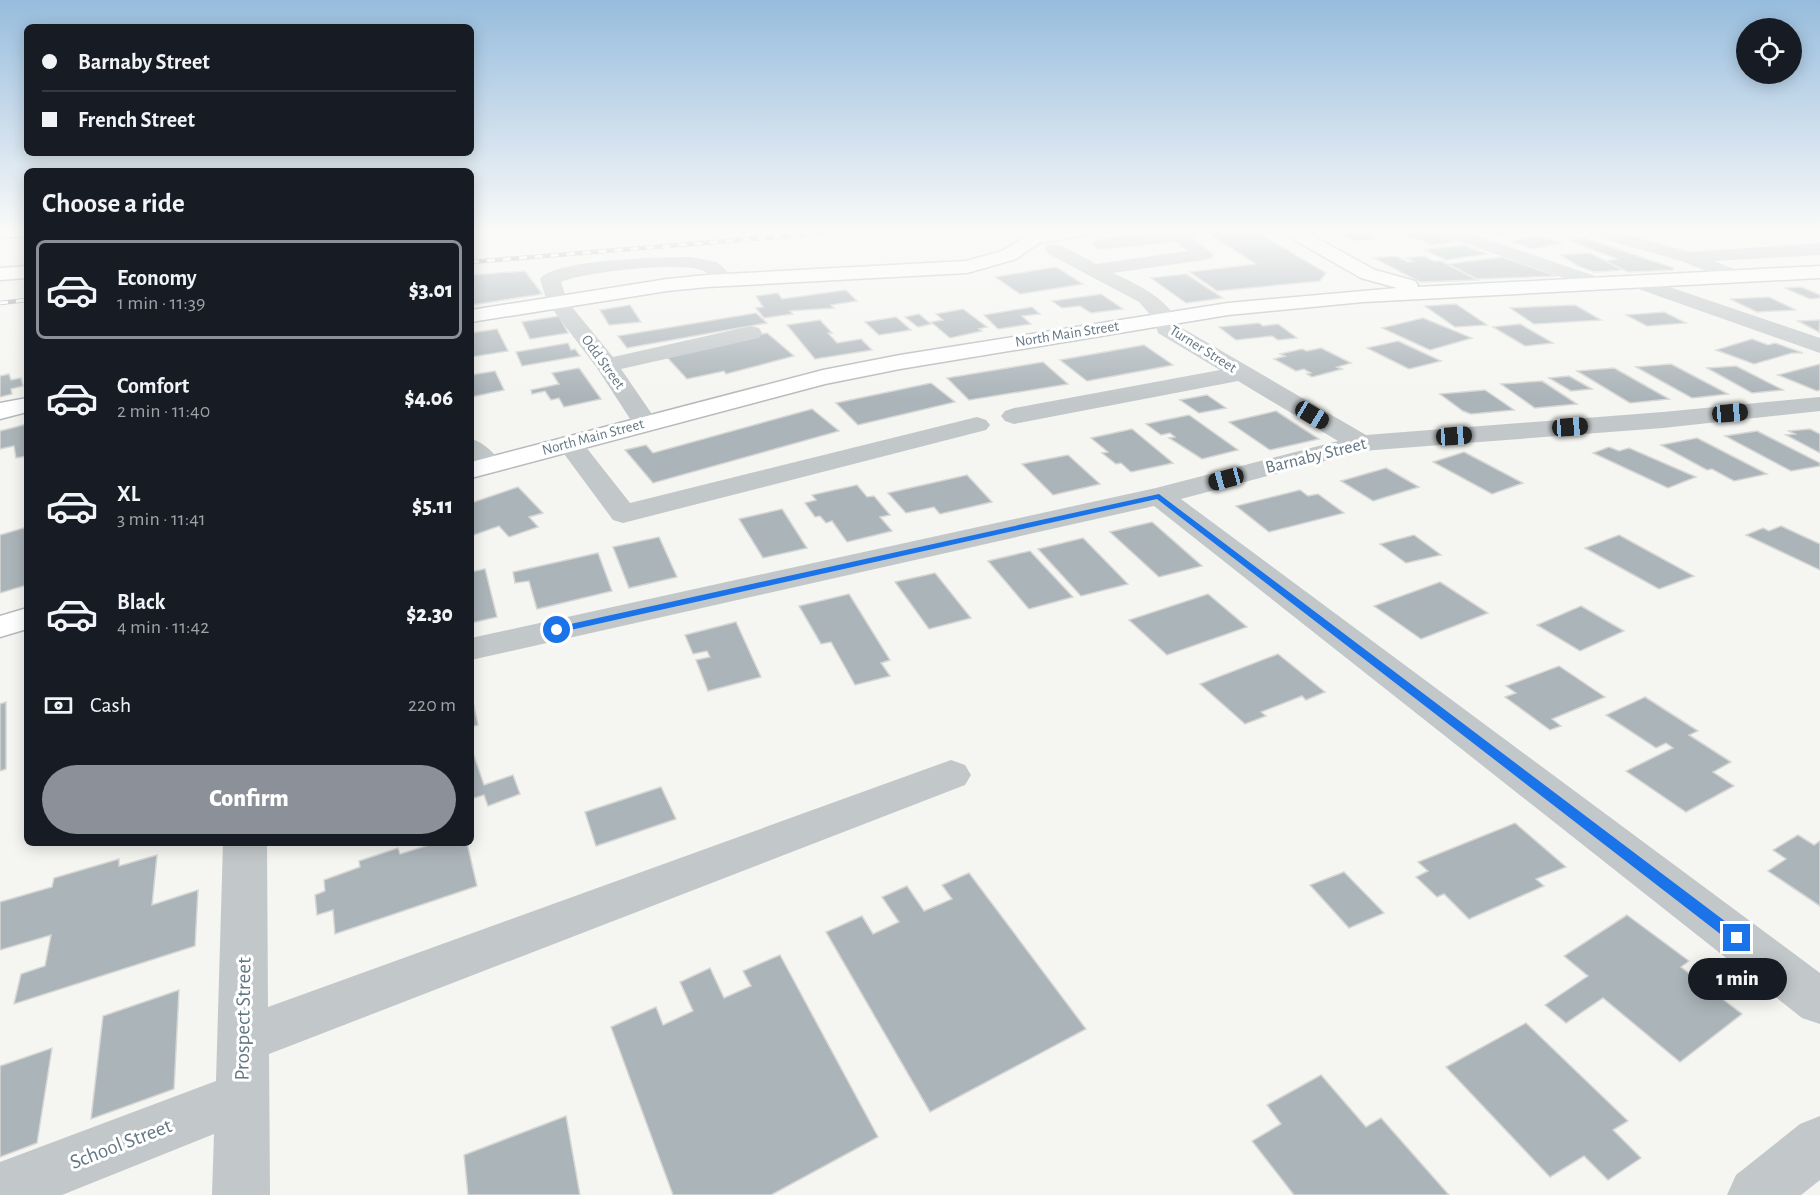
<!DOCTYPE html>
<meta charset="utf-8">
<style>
body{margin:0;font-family:"Alegreya Sans",sans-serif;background:#242831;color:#f1f3f6;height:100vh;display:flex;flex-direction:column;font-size:22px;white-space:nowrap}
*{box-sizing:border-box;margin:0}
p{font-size:20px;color:#9ea1a6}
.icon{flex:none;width:33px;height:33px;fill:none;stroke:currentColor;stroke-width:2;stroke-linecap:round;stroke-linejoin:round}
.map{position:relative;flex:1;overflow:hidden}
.details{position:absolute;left:24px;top:168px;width:450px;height:678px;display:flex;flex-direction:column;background:#171b24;border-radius:9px;box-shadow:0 3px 15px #0003}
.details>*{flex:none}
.banner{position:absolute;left:24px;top:24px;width:450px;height:132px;border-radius:9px;box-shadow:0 3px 15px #0003;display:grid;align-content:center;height:132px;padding:0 18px;background:#171b24}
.buttons{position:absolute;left:1736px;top:18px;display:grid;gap:12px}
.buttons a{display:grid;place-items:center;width:66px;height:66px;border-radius:50%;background:#171b24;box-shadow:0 3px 15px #0003;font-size:30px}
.end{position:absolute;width:27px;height:27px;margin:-14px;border:8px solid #1a73e8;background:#fff;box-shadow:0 0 0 3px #fff}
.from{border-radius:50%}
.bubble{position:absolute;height:42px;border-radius:21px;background:#171b24;box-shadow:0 3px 15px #0003;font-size:20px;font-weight:800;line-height:42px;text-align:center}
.car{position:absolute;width:18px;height:36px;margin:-18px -9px;border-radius:8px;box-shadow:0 0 4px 2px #0007;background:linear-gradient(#222 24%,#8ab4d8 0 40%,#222 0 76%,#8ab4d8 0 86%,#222 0)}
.banner b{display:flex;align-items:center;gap:21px;height:57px;font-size:22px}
.banner b+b{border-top:2px solid #363941}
.banner i{width:15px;height:15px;background:#f1f3f6}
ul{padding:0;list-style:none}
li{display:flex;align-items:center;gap:18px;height:99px;margin:0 12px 9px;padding:0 6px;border:3px solid transparent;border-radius:9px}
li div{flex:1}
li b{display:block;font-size:22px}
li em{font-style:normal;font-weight:800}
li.on{border-color:#8c9099}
li>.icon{width:54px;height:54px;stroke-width:1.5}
h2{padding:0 18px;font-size:27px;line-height:72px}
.pay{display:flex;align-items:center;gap:15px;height:66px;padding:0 18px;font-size:22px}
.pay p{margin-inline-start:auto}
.primary-button{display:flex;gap:12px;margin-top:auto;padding:12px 18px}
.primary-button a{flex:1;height:69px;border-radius:36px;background:#8c9099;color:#fff;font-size:24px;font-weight:800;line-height:69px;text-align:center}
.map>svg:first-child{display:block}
.building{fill:#abb4b9;stroke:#d6d6d4;stroke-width:1.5}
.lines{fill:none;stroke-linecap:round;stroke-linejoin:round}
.major-casing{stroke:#b5babd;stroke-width:3}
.highway-casing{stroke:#b6babd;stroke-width:3}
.minor{fill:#c2c7c9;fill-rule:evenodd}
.major{fill:#fff;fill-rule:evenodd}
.highway{fill:#fff;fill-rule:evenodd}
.rail-casing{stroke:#a0a8ad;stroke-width:4.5}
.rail{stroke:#fff;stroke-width:3;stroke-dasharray:8;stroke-linecap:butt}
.route{fill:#1a73e8}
.labels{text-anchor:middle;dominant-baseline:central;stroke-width:6;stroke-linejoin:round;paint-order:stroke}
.far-street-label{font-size:15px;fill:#627784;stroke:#fff}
.street-label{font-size:18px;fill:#627784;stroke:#fff}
.near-street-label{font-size:21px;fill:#627784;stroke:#fff}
</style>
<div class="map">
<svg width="1820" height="1195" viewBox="0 0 1820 1195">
<rect width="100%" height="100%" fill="#f5f5f1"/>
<g class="building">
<path d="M1205,231H1255L1326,273L1320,281L1217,291L1190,272L1256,264Z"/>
<path d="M1331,231H1364L1367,232L1363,233L1376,239L1356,241Z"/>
<path d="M1396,231H1427L1455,241L1433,245Z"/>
<path d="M1473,231H1525L1498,236Z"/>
<path d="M1540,236L1562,243L1533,249L1511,241Z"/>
<path d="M1584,238L1674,268L1673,270L1628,272L1605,261L1617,259L1569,240Z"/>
<path d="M1464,245L1486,254L1446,260L1425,250Z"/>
<path d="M1590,253L1623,270L1594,272L1578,266L1561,255Z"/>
<path d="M1396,256L1408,262L1413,261L1406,258L1424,256L1433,261H1441L1478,280L1420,282L1374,258Z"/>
<path d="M1502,257L1557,276L1477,279L1448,264Z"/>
<path d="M1056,267L1083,284L1020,294L995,277Z"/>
<path d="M525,271L542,294L471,305V275Z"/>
<path d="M1186,274L1223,298L1186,303L1151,278Z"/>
<path d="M1801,287L1820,295V298L1810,299L1785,288Z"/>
<path d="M846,290L857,301L831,305L834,308L790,311L793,314L764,318L756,308L763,307L756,296L778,293L782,299Z"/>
<path d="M1101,294L1123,309L1091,313L1080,306L1062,308L1052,301Z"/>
<path d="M1769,297L1796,310L1757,312L1730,299Z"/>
<path d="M1456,304L1487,325L1455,327L1425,306Z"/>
<path d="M630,305L641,322L609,325L600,310Z"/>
<path d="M1575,305L1601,320L1534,324L1510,308Z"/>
<path d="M1032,307L1040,314L1022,316L1031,324L998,329L984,315Z"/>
<path d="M963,309L987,327L979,329L982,331L950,338L931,322L943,320L936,314Z"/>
<path d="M1664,312L1686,323L1647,326L1626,315Z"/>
<path d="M756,313L767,323L627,348L618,336Z"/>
<path d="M919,314L931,324L918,327L905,317Z"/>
<path d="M559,316L568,333L530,339L522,322Z"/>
<path d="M896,317L911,330L879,335L865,322Z"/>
<path d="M1423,318L1472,338L1430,350L1382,328Z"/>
<path d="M820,320L832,333H828L837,343L861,339L872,350L815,359L787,325Z"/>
<path d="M1820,320L1819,332L1798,321Z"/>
<path d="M1259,323L1263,326L1278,324L1297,338L1278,340L1272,336L1236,340L1219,327Z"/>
<path d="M1520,324L1553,343L1525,346L1493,327Z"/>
<path d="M497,329L508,351L471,357V333Z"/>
<path d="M767,333L794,356L726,374L724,371L687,379L664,354Z"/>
<path d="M1752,339L1768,345L1775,343L1803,353H1792L1754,364L1716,350Z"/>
<path d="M1398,341L1441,361L1409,369L1367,348Z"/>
<path d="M568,343L571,350L575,349L580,356L522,366L516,352Z"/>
<path d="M1144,345L1173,365L1087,381L1060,360Z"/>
<path d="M1321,348L1351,363L1337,367L1342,369L1312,377L1307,374L1311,373L1304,369L1296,371L1274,359L1285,356L1280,354L1302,349L1307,351Z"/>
<path d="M1043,362L1068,384L969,400L947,378Z"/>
<path d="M1671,364L1728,394L1692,398L1636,367Z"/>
<path d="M1820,364V390L1817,391L1778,375Z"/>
<path d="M1736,366L1783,390L1752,393L1707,368Z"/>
<path d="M579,368L601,399L564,407L559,398L551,400L545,391L532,394L531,390L559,384L552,373Z"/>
<path d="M1614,368L1669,399L1630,403L1577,371Z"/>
<path d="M495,371L504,390L471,397V375Z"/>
<path d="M9,374L11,380L21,378L23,386L11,389L12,394L0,397V376Z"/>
<path d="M1569,376L1592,389L1571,391L1549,378Z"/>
<path d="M1542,381L1577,404L1535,408L1501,384Z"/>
<path d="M931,383L955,402L858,425L836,403Z"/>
<path d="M1485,390L1514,410L1471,414L1463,411L1440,394Z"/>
<path d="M1207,395L1226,408L1199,413L1180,400Z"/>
<path d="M812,409L839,431L653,483L625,450L646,445L653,453Z"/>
<path d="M1276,411L1319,439L1270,450L1229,422Z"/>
<path d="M1189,415L1238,450L1202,459L1169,438L1175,437L1170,433L1161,435L1146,424Z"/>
<path d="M27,424V456L16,458L14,446L0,449V431Z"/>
<path d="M1132,429L1173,463L1131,472L1121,463L1116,464L1102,453L1108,452L1091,438Z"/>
<path d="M1810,429L1820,434V453L1786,435L1795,434L1789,431Z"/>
<path d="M1757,431L1820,463V466L1791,471L1725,436Z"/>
<path d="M1697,438L1767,474L1734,481L1712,469L1707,470L1661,445Z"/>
<path d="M1609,447L1619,451L1629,448L1696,477L1668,488L1593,453Z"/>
<path d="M1464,452L1523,483L1492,494L1433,462Z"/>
<path d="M1068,455L1100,484L1053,495L1022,464Z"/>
<path d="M1386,468L1419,487L1373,501L1341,481Z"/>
<path d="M967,475L992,502L940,514L934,507L906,513L888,493Z"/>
<path d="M857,485L867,497L874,496L890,515L880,517L892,531L847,542L832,521L826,523L820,516L815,517L805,503L816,500L812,495Z"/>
<path d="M518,487L543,513L529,517L538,527L509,537L499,526L471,536V503Z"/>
<path d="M1300,490L1308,496L1318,494L1344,513L1269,532L1236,506Z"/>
<path d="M782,509L807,548L763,558L739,519Z"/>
<path d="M1152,522L1202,566L1159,577L1110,532Z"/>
<path d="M1781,526L1820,544V570L1746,535L1763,528L1769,531Z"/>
<path d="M27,527V585L0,593V535Z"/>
<path d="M1414,535L1441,555L1406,563L1380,544Z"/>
<path d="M1619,535L1694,576L1659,589L1585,548Z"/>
<path d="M659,537L677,577L629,588L613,547Z"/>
<path d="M1083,538L1128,584L1081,596L1038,549Z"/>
<path d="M1030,551L1073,597L1029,609L988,561Z"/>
<path d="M598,553L612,591L537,609L529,581L515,583L513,572Z"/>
<path d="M485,569L497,617L471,623V572Z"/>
<path d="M935,573L971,618L929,629L895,582Z"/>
<path d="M1440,582L1488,613L1421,639L1374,606Z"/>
<path d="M849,594L890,660L881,663L890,676L855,685L831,642L821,644L799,606Z"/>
<path d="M1208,594L1247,627L1167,655L1129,620Z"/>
<path d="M1581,606L1624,631L1580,651L1537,625Z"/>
<path d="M736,622L761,677L708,691L696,660L710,657L707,651L693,654L685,635Z"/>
<path d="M1278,654L1325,692L1306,700L1302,696L1261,712L1266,716L1245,724L1200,684Z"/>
<path d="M1559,666L1605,697L1552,719L1561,726L1550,730L1505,697L1516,693L1506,686Z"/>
<path d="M471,692L478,725L471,727Z"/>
<path d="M1645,697L1698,731L1689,735L1731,762L1713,772L1734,786L1686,812L1626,771L1673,748L1666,743L1656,748L1606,715Z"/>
<path d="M6,702V769L0,771V704Z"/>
<path d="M472,750L484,785L513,775L520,794L488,806L484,795L471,799Z"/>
<path d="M661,787L676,819L596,846L585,812Z"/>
<path d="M1515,823L1566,867L1536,879L1544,886L1469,919L1444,894L1437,897L1416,877L1428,871L1418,862Z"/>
<path d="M1798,835L1814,845L1820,841V906L1768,871L1786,859L1773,850Z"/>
<path d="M435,843H467L477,886L335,934L333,910L317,915L315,895L325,891L324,880L360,867L359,861L398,848L400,854Z"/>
<path d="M157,855L152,905L198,890L195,946L14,1004L21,974L45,966L51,935L0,950V902L52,887L54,878L119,859V866Z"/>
<path d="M1344,872L1384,913L1349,928L1310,885Z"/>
<path d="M969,873L1086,1029L930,1112L826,932L862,916L873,934L899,922L882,897L907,886L924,911L952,899L942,885Z"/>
<path d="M1627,915L1689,961L1681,967L1742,1014L1680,1062L1603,998L1566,1023L1545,1005L1588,976L1564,956Z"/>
<path d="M780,955L878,1137L771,1195H673L611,1027L656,1007L663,1025L693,1011L680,982L710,968L724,998L751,986L743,971Z"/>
<path d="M179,990L174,1089L91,1119L103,1016Z"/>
<path d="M1526,1023L1628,1121L1613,1130L1641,1158L1608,1180L1584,1156L1550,1177L1446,1067Z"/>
<path d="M52,1048L37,1143L0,1157V1066Z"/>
<path d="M1321,1075L1366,1127L1381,1118L1449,1195H1294L1252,1141L1281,1124L1267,1105Z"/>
<path d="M566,1116L580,1195H468L464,1155Z"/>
</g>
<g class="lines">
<g class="major-casing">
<g id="major">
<path d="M1052,231H1090L1087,235L1039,243L1016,259L967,273L707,287L667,291L471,322V310L667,279L707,275L966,261L1002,251L1028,235Z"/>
<path d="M1283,231H1304L1375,270L1415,281L1418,285L1417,287L1820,266V278L1363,302L1228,315L900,369L825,384L471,478V462L823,370L900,355L1228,303L1397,288L1361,278L1286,235Z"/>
<path d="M27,398V412L0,419V403Z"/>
<path d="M27,608V629L0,637V616Z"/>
</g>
</g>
<g class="highway-casing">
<g id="highway">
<path d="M0,231H27V236L0,238Z"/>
<path d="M27,266V278L0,280V268Z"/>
</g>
</g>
<g class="minor">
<path d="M1164,231H1184L1213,254L1211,258L1204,260L1113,273C1134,283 1173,300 1177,325L1366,435L1663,412L1820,397V411L1663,428L1362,451L1181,499L1820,973V1024L1802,1018L1154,506L471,660V638L1156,488L1338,441L1238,381L1014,424L1005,421L1001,416L1005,411L1014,408L1220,370L1158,333L1154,319L1139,302L1047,253L1045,249L1047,245H1061L1096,264L1188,251L1176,242L1102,249L1096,248L1093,244L1096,240L1102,239Z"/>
<path d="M1438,231H1463L1607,280L1610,284L1607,288H1593L1441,235Z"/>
<path d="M1587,231H1614L1690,252L1820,243V255L1714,261L1744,273L1747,277L1744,281L1737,283L1681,261L1590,235Z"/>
<path d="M691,257L717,262L736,280L733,284C716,288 715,274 701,270C678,262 583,272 561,282L567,301L613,357L751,326L759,328L762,333L759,338L621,369L658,423L654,428L645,431L636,428L597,368L547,302L540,279C554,259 664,257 691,257Z"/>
<path d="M1637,276L1820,338V353L1630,286L1627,282L1630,278Z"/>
<path d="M977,417L986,420L990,425L986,430L623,523L613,520L556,443L560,437L569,435L578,437L630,503Z"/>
<path d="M471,439C484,442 495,454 503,465L499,471C486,474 480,472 471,462Z"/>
<path d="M951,760L965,765L971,775L965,785L269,1054L270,1195H212L214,1134L62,1195H0V1162L216,1081L223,843H267L268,1007Z"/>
<path d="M1820,1116V1180L1801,1195H1727L1736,1175L1800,1124Z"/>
</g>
<use href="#major" class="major"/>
<use href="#highway" class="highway"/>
<g class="rail-casing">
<g id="rail">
<path d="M471,262L851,231"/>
<path d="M0,303L27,300"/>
</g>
</g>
<use href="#rail" class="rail"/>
</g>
<linearGradient id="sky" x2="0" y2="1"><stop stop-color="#96bcdd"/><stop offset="0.58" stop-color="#fafaf9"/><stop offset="1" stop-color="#fafaf9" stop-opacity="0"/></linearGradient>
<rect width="1820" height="398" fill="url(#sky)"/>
<path class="route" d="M1159,494L1742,934L1744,938L1742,943H1732L1157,499L557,633L552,630L557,627Z"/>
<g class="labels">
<g class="far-street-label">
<text transform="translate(1067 334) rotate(-9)">North Main Street</text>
<text transform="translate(1203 349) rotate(32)">Turner Street</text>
<text transform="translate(603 362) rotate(54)">Odd Street</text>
<text transform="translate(593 437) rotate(-15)">North Main Street</text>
</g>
<g class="street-label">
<text transform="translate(1316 456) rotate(-14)">Barnaby Street</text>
</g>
<g class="near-street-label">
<text transform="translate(243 1019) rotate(-89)">Prospect Street</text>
<text transform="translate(121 1144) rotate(-21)">School Street</text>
</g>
</g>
</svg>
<div class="buttons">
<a><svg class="icon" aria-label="locate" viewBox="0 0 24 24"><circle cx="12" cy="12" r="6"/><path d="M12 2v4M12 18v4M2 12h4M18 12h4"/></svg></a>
</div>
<i class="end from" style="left:557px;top:630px"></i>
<i class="end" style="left:1737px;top:938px"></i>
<div class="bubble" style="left:1688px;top:958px;width:99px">1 min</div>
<i class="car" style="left:1730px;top:413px;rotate:85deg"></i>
<i class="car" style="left:1312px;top:415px;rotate:121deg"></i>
<i class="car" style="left:1570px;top:427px;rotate:86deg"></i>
<i class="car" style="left:1454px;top:436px;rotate:86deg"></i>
<i class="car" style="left:1226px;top:479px;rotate:255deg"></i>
<div class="banner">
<b><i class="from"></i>Barnaby Street</b>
<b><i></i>French Street</b>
</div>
<section class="details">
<h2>Choose a ride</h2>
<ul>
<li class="on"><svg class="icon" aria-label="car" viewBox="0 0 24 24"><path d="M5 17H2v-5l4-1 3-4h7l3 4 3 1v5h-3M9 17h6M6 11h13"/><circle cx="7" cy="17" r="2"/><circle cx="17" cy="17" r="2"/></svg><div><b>Economy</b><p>1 min · 11:39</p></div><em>$3.01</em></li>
<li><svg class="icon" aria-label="car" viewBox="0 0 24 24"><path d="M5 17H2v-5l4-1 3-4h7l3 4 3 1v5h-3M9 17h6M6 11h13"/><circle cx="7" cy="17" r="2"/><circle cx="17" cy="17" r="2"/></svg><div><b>Comfort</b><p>2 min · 11:40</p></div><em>$4.06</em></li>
<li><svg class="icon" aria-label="car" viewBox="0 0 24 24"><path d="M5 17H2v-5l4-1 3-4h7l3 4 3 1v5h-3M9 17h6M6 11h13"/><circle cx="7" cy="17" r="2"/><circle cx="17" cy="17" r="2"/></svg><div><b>XL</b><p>3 min · 11:41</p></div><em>$5.11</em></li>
<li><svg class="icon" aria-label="car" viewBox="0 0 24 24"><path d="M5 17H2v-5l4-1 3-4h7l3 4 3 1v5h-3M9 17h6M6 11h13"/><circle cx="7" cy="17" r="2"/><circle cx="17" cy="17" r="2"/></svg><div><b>Black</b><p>4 min · 11:42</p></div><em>$2.30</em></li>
</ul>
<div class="pay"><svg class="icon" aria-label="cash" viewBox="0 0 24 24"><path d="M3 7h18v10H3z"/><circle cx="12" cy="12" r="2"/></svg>Cash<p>220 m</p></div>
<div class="primary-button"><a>Confirm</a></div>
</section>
</div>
